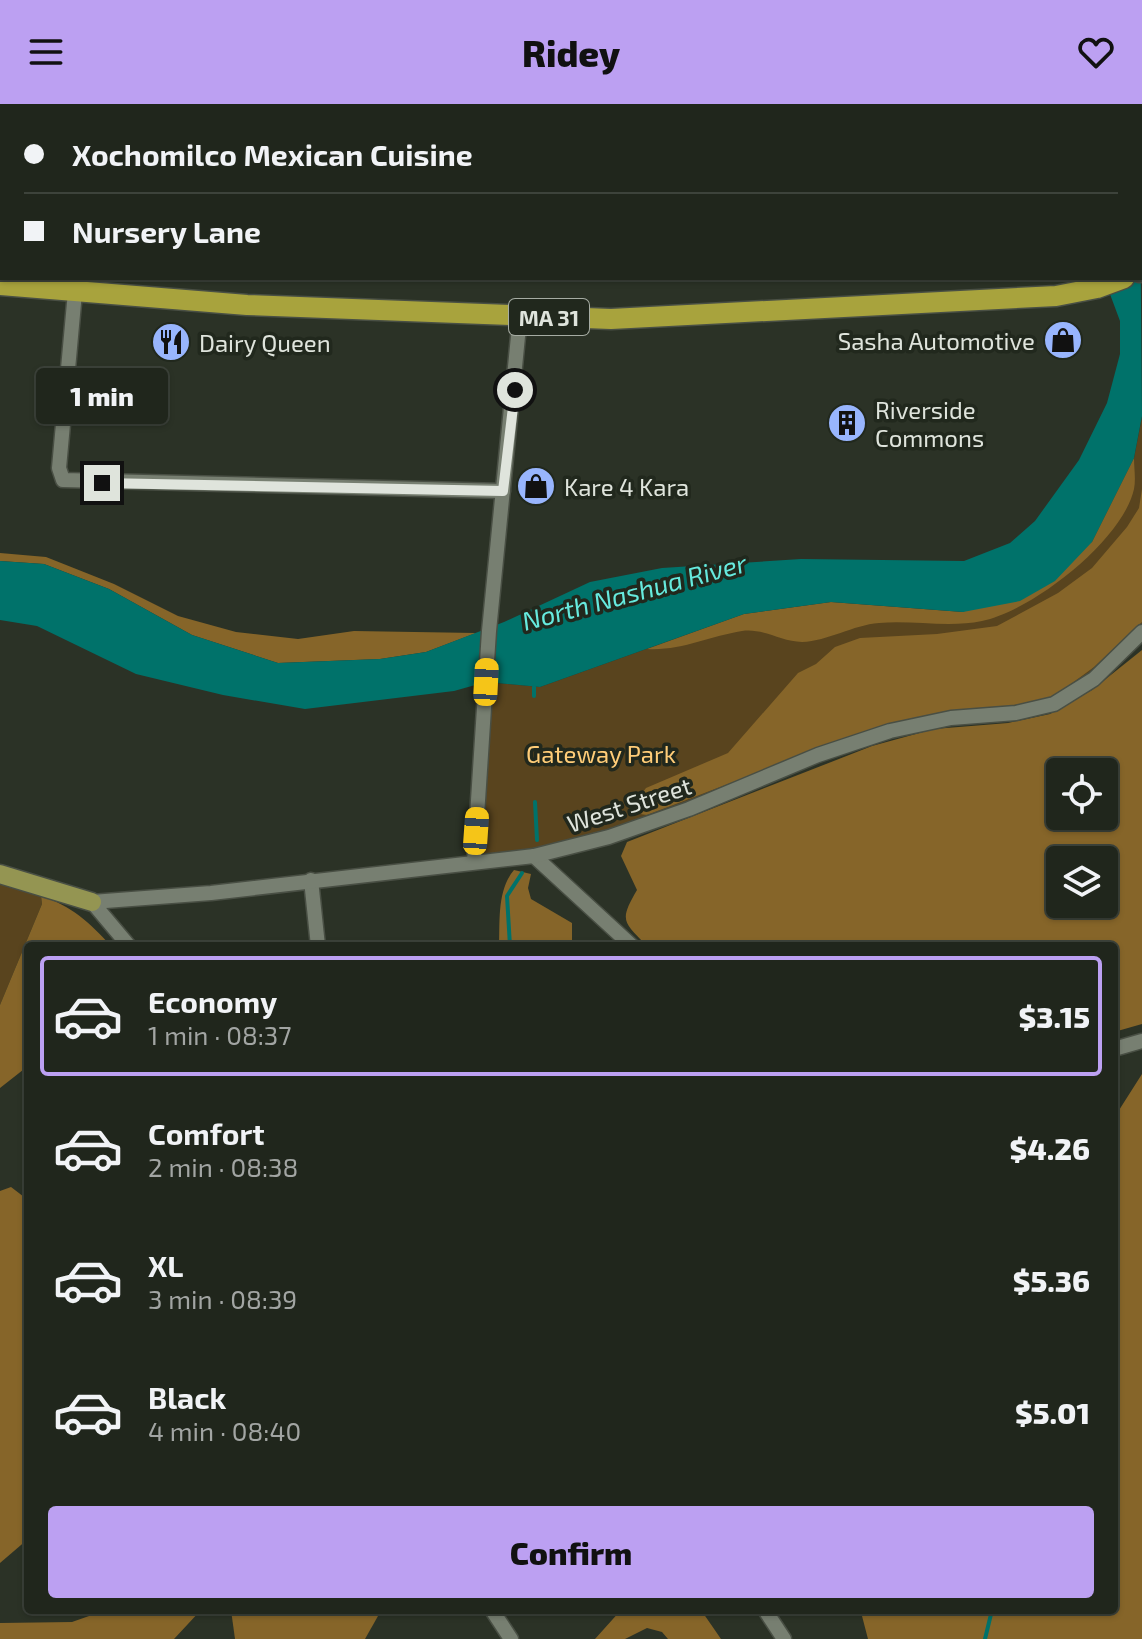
<!DOCTYPE html>
<meta charset="utf-8">
<style>
body{margin:0;font-family:"Exo 2",sans-serif;background:#282e25;color:#f1f3f6;height:100vh;display:flex;flex-direction:column;font-size:30px;white-space:nowrap}
*{box-sizing:border-box;margin:0}
p{font-size:26px;color:#a2a5a3}
.icon{flex:none;width:44px;height:44px;fill:none;stroke:currentColor;stroke-width:2;stroke-linecap:round;stroke-linejoin:round}
.map{position:relative;flex:1;overflow:hidden}
.panel{position:absolute;left:24px;top:838px;width:1094px;height:672px;display:flex;flex-direction:column;background:#20261c;border-radius:8px;box-shadow:0 2px 6px #0004,0 0 0 2px #3d433b}
.panel>*{flex:none}
.guide{position:absolute;left:0px;top:0px;width:1142px;height:176px;box-shadow:0 2px 6px #0004,0 0 0 2px #3d433b;display:grid;align-content:center;height:176px;padding:0 24px;background:#20261c}
.tools{position:absolute;left:1046px;top:654px;display:grid;gap:16px}
.tools a{display:grid;place-items:center;width:72px;height:72px;border-radius:8px;background:#20261c;box-shadow:0 2px 6px #0004,0 0 0 2px #3d433b;font-size:40px}
.end{position:absolute;width:36px;height:36px;margin:-18px;border:10px solid #dfe4dc;background:#111;box-shadow:0 0 0 4px #111}
.from{border-radius:50%}
.bubble{position:absolute;height:56px;border-radius:8px;background:#20261c;box-shadow:0 2px 6px #0004,0 0 0 2px #3d433b;font-size:26px;font-weight:800;line-height:56px;text-align:center}
.car{position:absolute;width:24px;height:48px;margin:-24px -12px;border-radius:10px;box-shadow:0 0 6px 2px #0007;background:linear-gradient(#f5c518 24%,#345 0 40%,#f5c518 0 76%,#345 0 86%,#f5c518 0)}
.guide b{display:flex;align-items:center;gap:28px;height:76px;font-size:30px}
.guide b+b{border-top:2px solid #3d433b}
.guide i{width:20px;height:20px;background:#f1f3f6}
ul{padding:14px 0 0;list-style:none}
li{display:flex;align-items:center;gap:24px;height:120px;margin:0 16px 12px;padding:0 8px;border:4px solid transparent;border-radius:8px}
li div{flex:1}
li b{display:block;font-size:30px}
li em{font-style:normal;font-weight:800}
li.on{border-color:#bca0f2}
li>.icon{width:72px;height:72px;stroke-width:1.5}
.cta{display:flex;gap:16px;margin-top:auto;padding:16px 24px}
.cta a{flex:1;height:92px;border-radius:8px;background:#bca0f2;color:#111;font-size:32px;font-weight:800;line-height:92px;text-align:center}
header{display:flex;justify-content:space-between;align-items:center;height:104px;padding:0 24px;background:#bca0f2;color:#111;font-size:36px;font-weight:800}
.map>svg:first-child{display:block}
.green{fill:#59441e}
.forest{fill:#866529;fill-rule:evenodd}
.water{fill:#00726a}
.lines{fill:none;stroke-linecap:round;stroke-linejoin:round}
.stream{stroke:#00726a;stroke-width:4}
.minor-casing{stroke:#494f44;stroke-width:17}
.major-casing{stroke:#494f44;stroke-width:21}
.highway-casing{stroke:#494f44;stroke-width:23}
.minor{stroke:#777f71;stroke-width:14}
.major{stroke:#949552;stroke-width:18}
.highway{stroke:#a8a33d;stroke-width:20}
.rail-casing{stroke:#91978d;stroke-width:7}
.rail{stroke:#21281d;stroke-width:4;stroke-dasharray:12;stroke-linecap:butt}
.route{stroke:#dfe4dc;stroke-width:10}
.labels{text-anchor:middle;dominant-baseline:central;stroke-width:7;stroke-linejoin:round;paint-order:stroke}
.shield{fill:#21281d;stroke:#a6aca3;stroke-width:2}
.shield-label{font-size:22px;font-weight:bold;fill:#dfe4dc}
.poi-label{font-size:24px;fill:#dfe4dc;stroke:#21281d;text-anchor:start}
.park-label{font-size:24px;fill:#ffcd78;stroke:#21281d}
.street-label{font-size:24px;fill:#dfe4dc;stroke:#21281d}
.water-label{font-size:26px;font-style:italic;fill:#66eade;stroke:#21281d}
</style>
<header><svg class="icon" aria-label="menu" viewBox="0 0 24 24"><path d="M4 6h16M4 12h16M4 18h16"/></svg>Ridey<svg class="icon" aria-label="heart" viewBox="0 0 24 24"><path d="M12 20l-8-8c-3-5 5-10 8-4 3-6 11-1 8 4z"/></svg></header>
<div class="map">
<svg width="1142" height="1535" viewBox="0 0 1142 1535">
<rect width="100%" height="100%" fill="#2b3226"/>
<g class="green">
<path d="M1142,313V528L1053,600L890,627L609,733L474,758L486,578L540,583L744,510L963,508L1134,354Z"/>
<path d="M0,770L39,780L42,800L0,901Z"/>
</g>
<g class="forest">
<path d="M1134,354C1134,364 1136,375 1134,385C1123,436 1032,507 982,517C949,524 913,516 879,519C853,521 828,537 802,538C781,538 764,524 742,527C710,532 681,547 647,545L744,510L831,498L963,508L1092,438Z"/>
<path d="M1142,385V518L1094,563L1052,594L859,630L647,711L640,710V692L646,684L728,649L798,569L816,560L835,543L860,534L937,530L997,522L1058,489L1092,464L1127,423L1139,404Z"/>
<path d="M0,449L46,453L114,480L178,512L236,528L298,535L354,527L476,529L426,548L380,555L278,559L192,531L109,485L44,460L0,457Z"/>
<path d="M1142,546V920L1114,928V842H647C623,817 619,817 637,786L621,752L627,738L872,642L934,625L1008,619L1050,610L1092,586ZM1060,668H1104V712H1060ZM1060,756H1104V800H1060Z"/>
<path d="M514,766L531,770L528,784L531,795L572,819V842H499C500,817 497,786 514,766Z"/>
<path d="M41,792C72,802 89,818 111,842H28V962L0,984V901L42,800Z"/>
<path d="M1142,970V1535H868L862,1512L864,1506H1114V1014Z"/>
<path d="M11,1083L28,1096V1435L0,1459V1087Z"/>
<path d="M106,1506H201L174,1535H0V1519L72,1518Z"/>
<path d="M231,1506H376L378,1512L365,1535H235Z"/>
<path d="M621,1506H701L721,1535H668L662,1528L647,1524L625,1535H595Z"/>
</g>
<path class="water" d="M1140,84L1142,312L1134,354L1092,438L1055,477L1020,497L963,508L831,498L744,510L540,583L486,578L454,587L305,605L223,591L136,570L37,522L0,516V457L44,460L109,485L192,531L278,559L380,555L426,548L504,518L590,478L662,464L801,455L964,457L1010,439L1035,417L1079,356L1107,299L1120,250V217L1104,174H1140Z"/>
<g class="lines">
<g class="stream">
<path d="M534,583V592"/>
<path d="M535,698L537,736"/>
<path d="M510,842L507,792L522,769"/>
<path d="M985,1535L992,1506"/>
</g>
<g class="minor-casing">
<g id="minor">
<path d="M664,2L665,0"/>
<path d="M1030,2V0"/>
<path d="M75,188L59,364L63,376L503,387"/>
<path d="M534,752L632,842"/>
<path d="M474,758L489,527L520,212"/>
<path d="M311,776L318,842"/>
<path d="M92,798L211,789L534,752L609,733L689,705L818,651L890,627L951,614L1016,609L1054,600L1094,575L1142,528"/>
<path d="M92,798L129,842"/>
<path d="M1114,945L1142,937"/>
<path d="M492,1506L511,1535"/>
<path d="M765,1506L784,1535"/>
</g>
</g>
<g class="major-casing">
<g id="major">
<path d="M213,0L219,2"/>
<path d="M1140,35H1142"/>
<path d="M0,770L92,798"/>
</g>
</g>
<g class="highway-casing">
<g id="highway">
<path d="M1140,168L1142,167"/>
<path d="M0,181L247,201L611,215L1056,192L1097,184L1124,174"/>
</g>
</g>
<use href="#minor" class="minor"/>
<use href="#major" class="major"/>
<use href="#highway" class="highway"/>
<g class="rail-casing">
<g id="rail">
<path d="M80,0L84,2"/>
<path d="M99,0L104,2"/>
<path d="M1140,116H1142"/>
</g>
</g>
<use href="#rail" class="rail"/>
</g>
<g class="lines">
<path class="route" d="M102,379L503,387L515,286"/>
</g>
<defs>
<g id="shop-disc" transform="scale(2)"><circle r="9.5" fill="#98b5fd" stroke="#21281d"/><path d="M-5-2.5h2.3a2.7 3.5 0 0 1 5.4 0H5L5.5 6h-11ZM-1.5-2.5h3a1.5 2.3 0 0 0-3 0Z" fill="#111"/></g>
<g id="restaurant-disc" transform="scale(2)"><circle r="9.5" fill="#98b5fd" stroke="#21281d"/><path d="M-5-6h1v4h1v-4h1v4h1v-4h1v5L-1.5 .5V6h-2V.5L-5-1ZM5-6V6H3V1.5H1.5Q1.5-4 5-6Z" fill="#111"/></g>
<g id="building-disc" transform="scale(2)"><circle r="9.5" fill="#98b5fd" stroke="#21281d"/><path d="M-4-6H4V6H1V3H-1V6H-4ZM-2.5-4.3h1.7v1.8h-1.7ZM.8-4.3h1.7v1.8H.8ZM-2.5-1h1.7V.8h-1.7ZM.8-1h1.7V.8H.8Z" fill="#111"/></g>
</defs>
<g fill-rule="evenodd">
<use href="#shop-disc" x="1063" y="236"/>
<use href="#restaurant-disc" x="171" y="238"/>
<use href="#building-disc" x="847" y="319"/>
<use href="#shop-disc" x="536" y="382"/>
</g>
<g class="labels">
<rect class="shield" x="509" y="195" width="80" height="36" rx="6"/>
<g class="shield-label">
<text x="549" y="213">MA 31</text>
</g>
<g class="poi-label">
<text x="1035" y="236" text-anchor="end">Sasha Automotive</text>
<text x="199" y="238">Dairy Queen</text>
<text x="875" y="305">Riverside<tspan x="875" dy="28">Commons</tspan></text>
<text x="564" y="382">Kare 4 Kara</text>
</g>
<g class="park-label">
<text x="601" y="649">Gateway Park</text>
</g>
<g class="street-label">
<text transform="translate(629 700) rotate(-18)">West Street</text>
</g>
<g class="water-label">
<text transform="translate(634 487) rotate(-15)">North Nashua River</text>
</g>
</g>
</svg>
<div class="tools">
<a><svg class="icon" aria-label="locate" viewBox="0 0 24 24"><circle cx="12" cy="12" r="6"/><path d="M12 2v4M12 18v4M2 12h4M18 12h4"/></svg></a>
<a><svg class="icon" aria-label="layers" viewBox="0 0 24 24"><path d="M12 4l9 5-9 5-9-5zM3 14l9 5 9-5"/></svg></a>
</div>
<i class="end from" style="left:515px;top:286px"></i>
<i class="end" style="left:102px;top:379px"></i>
<div class="bubble" style="left:36px;top:264px;width:132px">1 min</div>
<i class="car" style="left:486px;top:578px;rotate:3deg"></i>
<i class="car" style="left:476px;top:727px;rotate:4deg"></i>
<div class="guide">
<b><i class="from"></i>Xochomilco Mexican Cuisine</b>
<b><i></i>Nursery Lane</b>
</div>
<section class="panel">
<ul>
<li class="on"><svg class="icon" aria-label="car" viewBox="0 0 24 24"><path d="M5 17H2v-5l4-1 3-4h7l3 4 3 1v5h-3M9 17h6M6 11h13"/><circle cx="7" cy="17" r="2"/><circle cx="17" cy="17" r="2"/></svg><div><b>Economy</b><p>1 min · 08:37</p></div><em>$3.15</em></li>
<li><svg class="icon" aria-label="car" viewBox="0 0 24 24"><path d="M5 17H2v-5l4-1 3-4h7l3 4 3 1v5h-3M9 17h6M6 11h13"/><circle cx="7" cy="17" r="2"/><circle cx="17" cy="17" r="2"/></svg><div><b>Comfort</b><p>2 min · 08:38</p></div><em>$4.26</em></li>
<li><svg class="icon" aria-label="car" viewBox="0 0 24 24"><path d="M5 17H2v-5l4-1 3-4h7l3 4 3 1v5h-3M9 17h6M6 11h13"/><circle cx="7" cy="17" r="2"/><circle cx="17" cy="17" r="2"/></svg><div><b>XL</b><p>3 min · 08:39</p></div><em>$5.36</em></li>
<li><svg class="icon" aria-label="car" viewBox="0 0 24 24"><path d="M5 17H2v-5l4-1 3-4h7l3 4 3 1v5h-3M9 17h6M6 11h13"/><circle cx="7" cy="17" r="2"/><circle cx="17" cy="17" r="2"/></svg><div><b>Black</b><p>4 min · 08:40</p></div><em>$5.01</em></li>
</ul>
<div class="cta"><a>Confirm</a></div>
</section>
</div>
